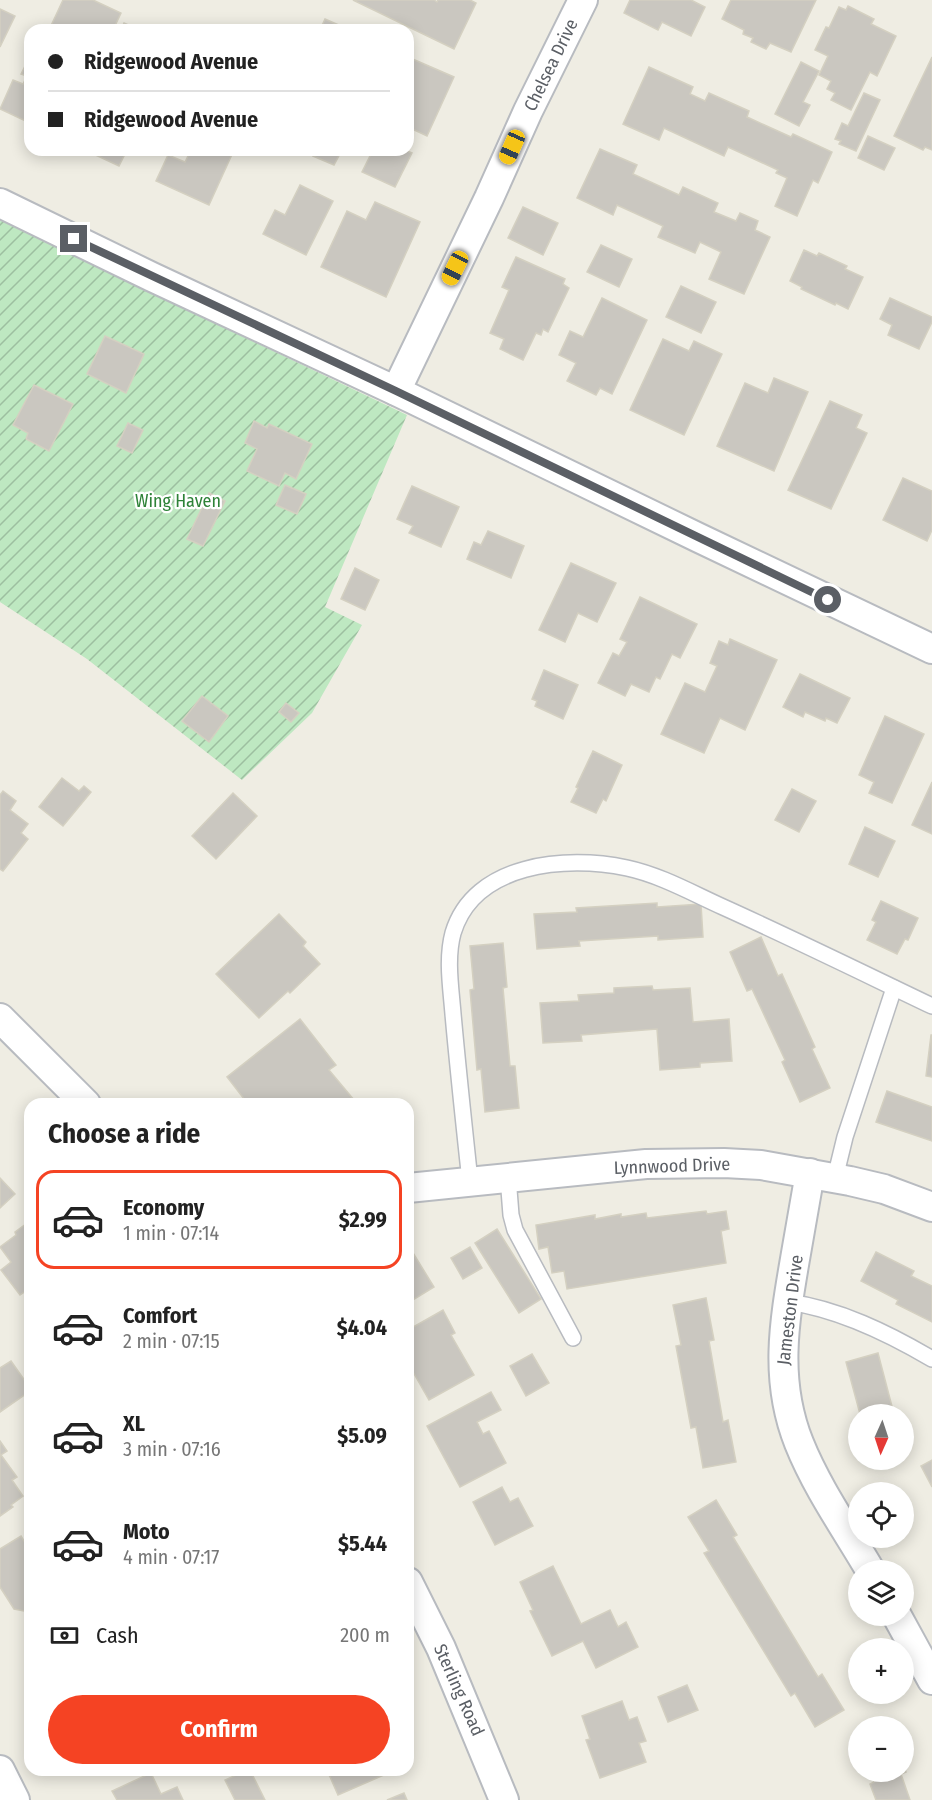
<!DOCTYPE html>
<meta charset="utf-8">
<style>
body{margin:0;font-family:"Fira Sans Condensed",sans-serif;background:#f2f2f2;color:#222;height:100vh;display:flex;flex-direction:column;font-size:22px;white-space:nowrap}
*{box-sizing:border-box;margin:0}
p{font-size:20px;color:#767676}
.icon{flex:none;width:33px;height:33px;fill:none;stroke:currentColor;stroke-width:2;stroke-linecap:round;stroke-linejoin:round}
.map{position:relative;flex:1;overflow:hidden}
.side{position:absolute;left:24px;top:1098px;width:390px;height:678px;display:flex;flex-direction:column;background:#fff;border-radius:18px;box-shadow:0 3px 15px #0003}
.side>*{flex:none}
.banner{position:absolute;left:24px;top:24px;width:390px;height:132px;border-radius:18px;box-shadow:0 3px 15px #0003;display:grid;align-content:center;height:132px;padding:0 24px;background:#fff}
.needle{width:39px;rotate:183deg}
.buttons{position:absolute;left:848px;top:1404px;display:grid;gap:12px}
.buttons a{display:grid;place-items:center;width:66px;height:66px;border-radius:50%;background:#fff;box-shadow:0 3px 15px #0003;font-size:30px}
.end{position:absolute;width:27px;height:27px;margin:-14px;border:8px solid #5b5f65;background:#fff;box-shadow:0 0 0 3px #fff}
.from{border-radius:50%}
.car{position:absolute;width:18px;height:36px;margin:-18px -9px;border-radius:8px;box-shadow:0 0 4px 2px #0007;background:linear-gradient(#f5c518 24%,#345 0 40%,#f5c518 0 76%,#345 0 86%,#f5c518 0)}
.banner b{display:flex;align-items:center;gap:21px;height:57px;font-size:22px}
.banner b+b{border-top:2px solid #e0e0e0}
.banner i{width:15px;height:15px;background:#222}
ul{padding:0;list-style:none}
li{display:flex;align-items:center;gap:18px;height:99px;margin:0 12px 9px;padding:0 12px;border:3px solid transparent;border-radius:18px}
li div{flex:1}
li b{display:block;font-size:22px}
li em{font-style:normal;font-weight:700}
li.selected{border-color:#f54323}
li>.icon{width:54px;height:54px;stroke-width:1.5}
h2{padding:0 24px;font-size:27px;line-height:72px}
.pay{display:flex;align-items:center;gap:15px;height:66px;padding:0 24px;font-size:22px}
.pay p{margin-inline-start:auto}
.action{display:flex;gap:12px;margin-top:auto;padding:12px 24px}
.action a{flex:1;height:69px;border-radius:36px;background:#f54323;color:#fff;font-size:24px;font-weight:700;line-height:69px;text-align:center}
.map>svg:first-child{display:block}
.garden{fill:url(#garden-furrows)}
.building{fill:#cac7c0;stroke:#d4d0c1;stroke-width:1.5}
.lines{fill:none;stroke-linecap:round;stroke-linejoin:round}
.service-casing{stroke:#b8bbc0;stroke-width:18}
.minor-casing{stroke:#b8bbc0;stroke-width:32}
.service{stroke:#fff;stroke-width:15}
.minor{stroke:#fff;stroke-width:28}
.route{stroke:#5b5f65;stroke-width:8}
.labels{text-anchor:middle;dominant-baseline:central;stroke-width:4.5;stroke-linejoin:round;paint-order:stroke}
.street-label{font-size:18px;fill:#5b5f65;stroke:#fff}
.park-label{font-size:18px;fill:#2e8238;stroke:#fff}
</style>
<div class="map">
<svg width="932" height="1800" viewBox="0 0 932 1800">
<defs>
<pattern id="garden-furrows" width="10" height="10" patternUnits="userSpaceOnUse" patternTransform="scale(1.5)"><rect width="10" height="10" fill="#bee8c1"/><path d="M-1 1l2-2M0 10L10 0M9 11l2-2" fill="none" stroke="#9dbfa0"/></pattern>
</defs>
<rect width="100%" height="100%" fill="#efede3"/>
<path class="garden" d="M0,220L407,415L325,607L362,625L312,713L242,780L87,659L0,602Z"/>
<g class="building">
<path d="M63,0H93L121,13L113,30H49Z"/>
<path d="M353,0H434L437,2L438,0H470L476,3L454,49Z"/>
<path d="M630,0H691L705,7L691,36L662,22L658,30L624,13Z"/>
<path d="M731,0H816L791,52L770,43L766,49L751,42L753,38L743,34L744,30L722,19Z"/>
<path d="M848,6L874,19L871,24L896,36L877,76L870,72L851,110L831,100L835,93L827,89L831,81L819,75L828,56L815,50L826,27L829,28L839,7L846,10Z"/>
<path d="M0,9L15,16L0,47Z"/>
<path d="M325,19L350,30H320Z"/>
<path d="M124,23L139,30H121Z"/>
<path d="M30,56V123L0,109L13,80L23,84L27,76L21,74Z"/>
<path d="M408,57L454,77L427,136L408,127V117L410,113L408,112Z"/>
<path d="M932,57V150L925,147L923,150L894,136Z"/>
<path d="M801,62L819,71L803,102L810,105L799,126L775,114Z"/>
<path d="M649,67L693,87L690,94L705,101L709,93L749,111L747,117L791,137L793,134L832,152L818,183L813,180L797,216L775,206L787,178L776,173L778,170L728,147L724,156L664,128L659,140L623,124Z"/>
<path d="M864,93L880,100L856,151L839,144L841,141L835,139L842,123L848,126Z"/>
<path d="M868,136L895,148L884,170L858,158Z"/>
<path d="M600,149L637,165L633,174L679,195L683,187L718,203L714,212L736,221L740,213L758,221L755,230L770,237L744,294L709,279L721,252L700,242L695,253L658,237L663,226L617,205L613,215L577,198Z"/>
<path d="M85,150H127L119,166Z"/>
<path d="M191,150H234L209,205L156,181L168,155L185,162Z"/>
<path d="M316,150H342L334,165L313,156Z"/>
<path d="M373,150H405L412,153L395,187L362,172Z"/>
<path d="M300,185L333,201L306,255L263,234L275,210L285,215Z"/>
<path d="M375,202L420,222L386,297L321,267L347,211L366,220Z"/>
<path d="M523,207L558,223L543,255L508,238Z"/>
<path d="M601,245L632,259L619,287L587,272Z"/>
<path d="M804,250L817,256L819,253L847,266L845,269L863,277L848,309L836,303L835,305L801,289L802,287L790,281Z"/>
<path d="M516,257L565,279L563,284L569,288L548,332L543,329L541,335L536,333L523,360L500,349L504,339L490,333L509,290L502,287Z"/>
<path d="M681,286L716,302L701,333L666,317Z"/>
<path d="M602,298L647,320L612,394L600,388L596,395L567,381L576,363L559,355L570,331L583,337Z"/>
<path d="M890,298L932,317V322L919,349L888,335L892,325L880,319Z"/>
<path d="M105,336L144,354L126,393L87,374Z"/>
<path d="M663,339L689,351L694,341L722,354L684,435L630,410Z"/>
<path d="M774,378L808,392L774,471L717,446L745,383L768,393Z"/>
<path d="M34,385L73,404L49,451L26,439L28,433L13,425Z"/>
<path d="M830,401L862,415L856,428L867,433L831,509L788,490Z"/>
<path d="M254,421L267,428L269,424L312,444L296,479L285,473L279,486L247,471L257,449L245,443Z"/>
<path d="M128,423L143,430L132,453L117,446Z"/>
<path d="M903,478L932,491V530L927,541L883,520Z"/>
<path d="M285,485L306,494L297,514L276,505Z"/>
<path d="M412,486L459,507L441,547L409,533L413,526L397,519Z"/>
<path d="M209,493L225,501L203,546L187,539Z"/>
<path d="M488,531L524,546L511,578L467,559L474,542L481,545Z"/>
<path d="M571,563L616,583L597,622L578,613L565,642L539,630Z"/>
<path d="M355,568L379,580L365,610L341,599Z"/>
<path d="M640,597L697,624L680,658L672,654L660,679L656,677L649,692L631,684L625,696L598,683L613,653L619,656L627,642L620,639Z"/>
<path d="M730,639L777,660L745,730L720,718L704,753L661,734L685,683L705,692L717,666L710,663L719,641L728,645Z"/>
<path d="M544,670L578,685L563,719L535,706L537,701L532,699Z"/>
<path d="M800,674L850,698L837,723L826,718L825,721L805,712L803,717L783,707Z"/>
<path d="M202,696L228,716L209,742L182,721Z"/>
<path d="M286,703L299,713L291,722L279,712Z"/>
<path d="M885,716L924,734L892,803L869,793L874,782L859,775Z"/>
<path d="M593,751L622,765L606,801L603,799L596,813L571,802L578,788L576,787Z"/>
<path d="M62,778L79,791L84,786L91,792L63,826L39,807Z"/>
<path d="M932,782V834L912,825Z"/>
<path d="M792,789L816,801L799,832L775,820Z"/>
<path d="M3,791L16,801L10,810L28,824L21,833L28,839L3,871L0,869V795Z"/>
<path d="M233,793L257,816L216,859L192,836Z"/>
<path d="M865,827L895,841L878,877L849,864Z"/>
<path d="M881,901L918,918L908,940L905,939L897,954L867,940L876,922L872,920Z"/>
<path d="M657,903V907L701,904L703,937L658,940V936L579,941L580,946L537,949L534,914L577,912L576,908Z"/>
<path d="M279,914L306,942L303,946L320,964L290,993L288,991L259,1018L216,974Z"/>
<path d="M761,937L778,976L782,974L815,1047L812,1049L830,1088L800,1102L782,1062L785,1060L752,989L747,991L730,952Z"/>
<path d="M503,943L507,987L503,988L510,1066H515L519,1108L485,1112L481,1069L477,1070L470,990L474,989L470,946Z"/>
<path d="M652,986L653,990L690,988L693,1022L729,1019L732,1061L700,1063V1067L660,1070L657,1029L581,1035L582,1041L543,1043L540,1003L579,1001L578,995L614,993V988Z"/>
<path d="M300,1019L336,1065L329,1070L354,1100L349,1104H248L227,1077Z"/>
<path d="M931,1035H932V1077L926,1076Z"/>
<path d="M887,1091L932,1107V1141L876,1122Z"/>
<path d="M0,1178L15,1194L0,1208Z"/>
<path d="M706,1211L707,1214L726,1211L729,1229L721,1231L726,1263L567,1289L564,1271L552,1273L548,1247L539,1249L536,1225L595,1215V1219L621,1214V1217L646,1213L647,1218Z"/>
<path d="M30,1221V1288L20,1295L1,1270L11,1262L0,1247L16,1235L15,1232Z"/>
<path d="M497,1229L541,1299L519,1313L475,1243Z"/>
<path d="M470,1247L482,1268L463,1279L451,1258Z"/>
<path d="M410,1248L434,1287L408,1303V1249Z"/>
<path d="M876,1252L914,1271L911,1276L932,1286V1322L896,1304L898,1300L861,1281Z"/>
<path d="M706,1298L714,1340L709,1341L723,1422L728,1420L736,1462L703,1468L696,1427L691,1428L676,1346L681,1345L673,1305Z"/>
<path d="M443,1310L455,1333L451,1335L474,1375L429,1400L408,1363V1357L411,1355L408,1348V1330Z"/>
<path d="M878,1353L894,1414H860L846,1362Z"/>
<path d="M532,1354L549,1383L526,1396L510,1366Z"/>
<path d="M11,1361L30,1388V1391L0,1412V1368Z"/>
<path d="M491,1392L501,1410L477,1422L483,1434L489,1431L506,1463L460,1487L427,1426Z"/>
<path d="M0,1441L7,1451L1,1455L17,1477L12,1480L23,1496L11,1505L13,1507L0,1516Z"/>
<path d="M932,1460V1487L921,1466Z"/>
<path d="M502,1487L510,1502L518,1498L533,1526L495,1545L473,1502Z"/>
<path d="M716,1500L737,1535L733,1537L818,1677L822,1674L844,1710L815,1727L795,1693L791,1696L704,1553L709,1551L688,1517Z"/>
<path d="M21,1536L30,1551V1607L24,1611L14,1609L0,1587V1549Z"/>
<path d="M553,1566L581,1624L610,1610L618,1627L626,1622L638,1647L596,1668L583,1641L552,1656L530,1611L533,1610L520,1582Z"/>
<path d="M687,1685L698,1710L668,1722L658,1697Z"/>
<path d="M622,1701L629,1720L637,1717L646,1741L639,1743L646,1762L600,1778L586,1740L590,1739L582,1716Z"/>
<path d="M903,1763L906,1772L901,1774L910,1800H876L870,1784L874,1782L871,1772H903Z"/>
<path d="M247,1770H250L265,1800H235L225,1780Z"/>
<path d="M327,1770H393V1771L338,1795Z"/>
<path d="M151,1773L161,1794L177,1787L183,1800H117L112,1791Z"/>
<path d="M404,1793L407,1800H387Z"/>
</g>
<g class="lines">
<g class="service-casing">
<g id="service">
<path d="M508,1177L511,1215L515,1230L573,1338"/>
<path d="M835,1178L845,1137L894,988"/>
<path d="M470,1181C464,1125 458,1070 453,1014C451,988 446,959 453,933C474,863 566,855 627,868C660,875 692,893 723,907C794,939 863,973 932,1006"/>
<path d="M788,1302C839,1309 888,1333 932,1359"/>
</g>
</g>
<g class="minor-casing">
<g id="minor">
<path d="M0,203L152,277L396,391L699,538L932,649"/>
<path d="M396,391L489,198L528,111L583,0"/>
<path d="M0,1018L86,1104"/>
<path d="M810,1173C805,1202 800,1230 795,1259C784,1323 774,1380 799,1443C817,1488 846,1529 870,1570"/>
<path d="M408,1188L646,1164L724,1163L761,1165L850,1181L884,1189L932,1207"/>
<path d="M408,1582L441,1648L504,1800"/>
<path d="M897,1616L932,1680"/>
<path d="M0,1770L15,1800"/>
</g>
</g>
<use href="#service" class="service"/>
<use href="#minor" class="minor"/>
</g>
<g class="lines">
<path class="route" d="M74,239L396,391L828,600"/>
</g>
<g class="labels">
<g class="street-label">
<text transform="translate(551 65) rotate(-64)">Chelsea Drive</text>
<text transform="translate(672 1166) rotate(-2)">Lynnwood Drive</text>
<text transform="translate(790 1310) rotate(-83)">Jameston Drive</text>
<text transform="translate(459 1690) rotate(66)">Sterling Road</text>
</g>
<g class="park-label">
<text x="178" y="501">Wing Haven</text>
</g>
</g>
</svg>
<div class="buttons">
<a><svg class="needle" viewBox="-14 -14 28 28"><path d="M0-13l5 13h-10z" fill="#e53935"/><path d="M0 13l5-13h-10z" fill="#767676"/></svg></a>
<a><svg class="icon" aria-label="locate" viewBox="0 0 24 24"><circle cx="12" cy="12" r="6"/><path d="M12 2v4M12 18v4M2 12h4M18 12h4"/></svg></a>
<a><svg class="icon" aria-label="layers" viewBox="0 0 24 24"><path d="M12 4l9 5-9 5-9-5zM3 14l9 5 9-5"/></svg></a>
<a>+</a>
<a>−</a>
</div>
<i class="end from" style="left:828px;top:600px"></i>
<i class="end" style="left:74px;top:239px"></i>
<i class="car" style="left:512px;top:147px;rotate:204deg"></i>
<i class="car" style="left:455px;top:268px;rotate:206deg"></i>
<div class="banner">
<b><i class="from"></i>Ridgewood Avenue</b>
<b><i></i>Ridgewood Avenue</b>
</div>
<section class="side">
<h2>Choose a ride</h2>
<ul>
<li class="selected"><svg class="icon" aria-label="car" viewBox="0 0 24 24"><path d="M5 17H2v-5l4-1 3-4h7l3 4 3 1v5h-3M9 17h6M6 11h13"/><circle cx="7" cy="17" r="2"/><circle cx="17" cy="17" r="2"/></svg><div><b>Economy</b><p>1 min · 07:14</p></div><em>$2.99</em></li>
<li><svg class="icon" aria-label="car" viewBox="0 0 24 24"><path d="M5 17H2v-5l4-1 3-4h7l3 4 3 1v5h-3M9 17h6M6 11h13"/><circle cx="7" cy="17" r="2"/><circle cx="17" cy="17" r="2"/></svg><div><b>Comfort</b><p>2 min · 07:15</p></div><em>$4.04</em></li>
<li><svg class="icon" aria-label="car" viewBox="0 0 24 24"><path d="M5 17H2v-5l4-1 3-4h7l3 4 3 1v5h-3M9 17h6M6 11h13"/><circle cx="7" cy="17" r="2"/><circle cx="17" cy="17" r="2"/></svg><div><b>XL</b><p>3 min · 07:16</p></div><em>$5.09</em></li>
<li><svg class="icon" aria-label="car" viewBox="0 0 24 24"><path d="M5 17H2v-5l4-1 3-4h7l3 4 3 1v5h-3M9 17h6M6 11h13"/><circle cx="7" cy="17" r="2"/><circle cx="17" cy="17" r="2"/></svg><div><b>Moto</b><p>4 min · 07:17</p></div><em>$5.44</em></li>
</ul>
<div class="pay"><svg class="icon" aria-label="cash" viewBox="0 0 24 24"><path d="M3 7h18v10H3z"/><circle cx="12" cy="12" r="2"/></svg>Cash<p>200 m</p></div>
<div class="action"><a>Confirm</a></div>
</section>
</div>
